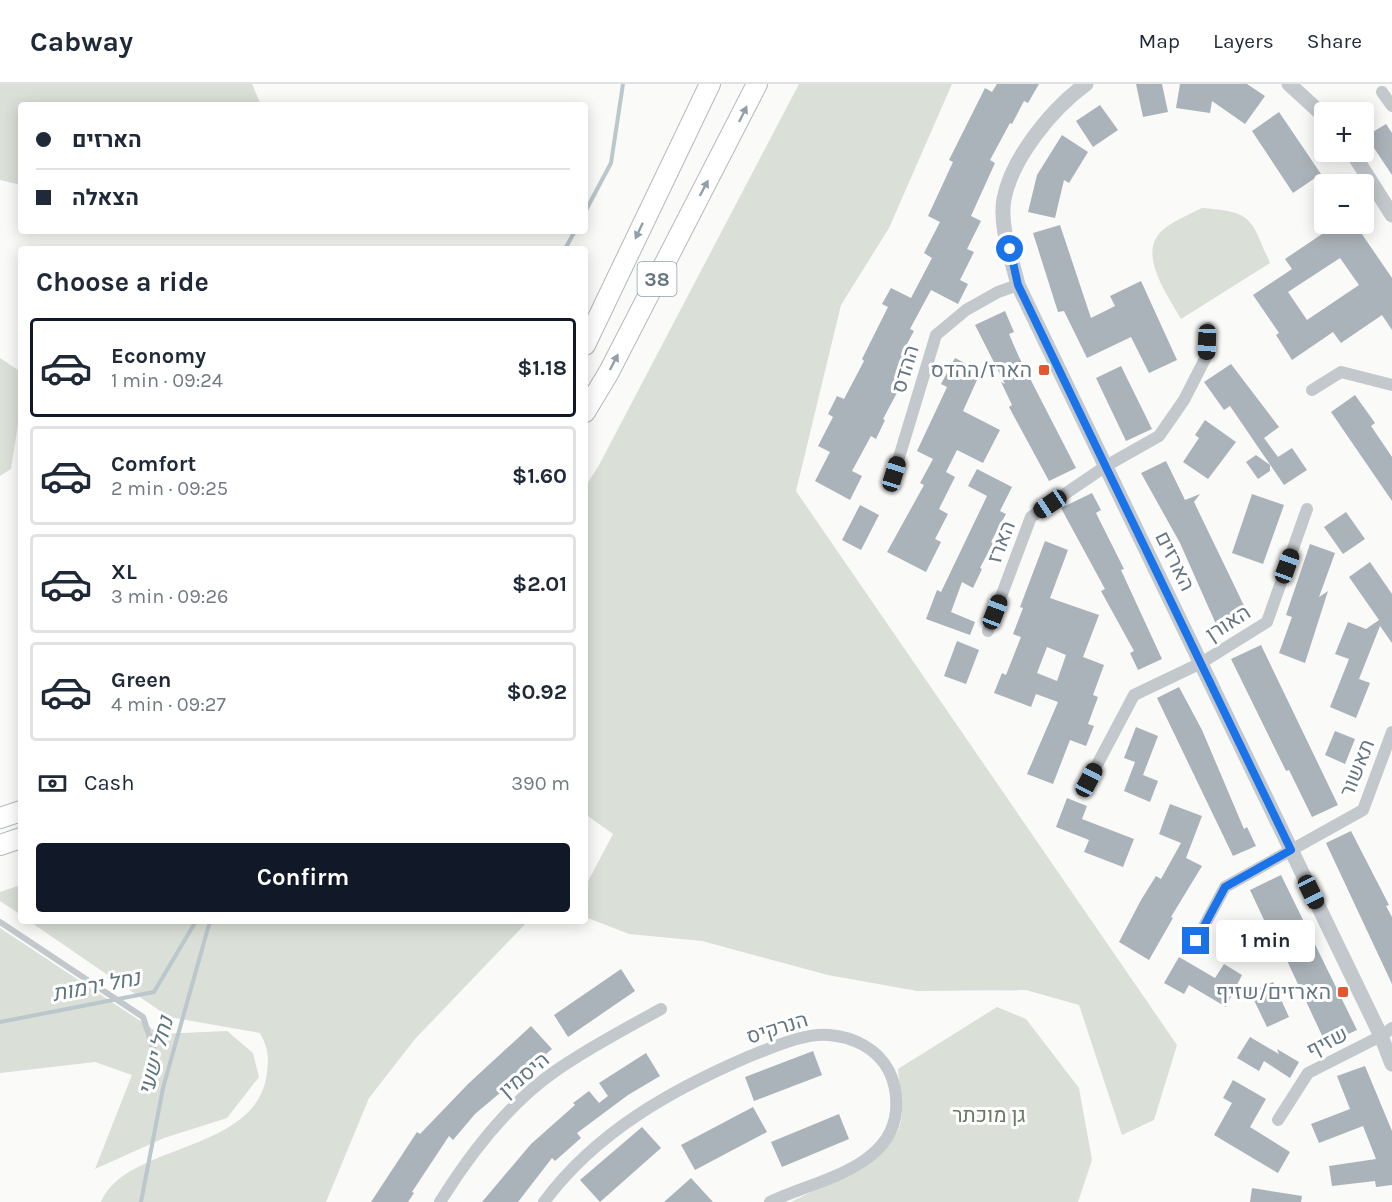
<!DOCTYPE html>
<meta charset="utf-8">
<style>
body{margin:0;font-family:Karla,Heebo,sans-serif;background:#f2f2f3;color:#1f2937;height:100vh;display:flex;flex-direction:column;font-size:22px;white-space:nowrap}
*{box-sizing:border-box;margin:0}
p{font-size:20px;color:#747a83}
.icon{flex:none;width:33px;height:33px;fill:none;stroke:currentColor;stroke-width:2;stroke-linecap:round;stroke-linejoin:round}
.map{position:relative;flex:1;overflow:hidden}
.details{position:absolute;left:18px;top:162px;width:570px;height:678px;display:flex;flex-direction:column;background:#fff;border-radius:6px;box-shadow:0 3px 15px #0003}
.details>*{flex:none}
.guide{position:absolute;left:18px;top:18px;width:570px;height:132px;border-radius:6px;box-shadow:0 3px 15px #0003;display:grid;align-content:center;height:132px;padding:0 18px;background:#fff}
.controls{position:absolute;left:1314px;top:18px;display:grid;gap:12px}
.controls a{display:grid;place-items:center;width:60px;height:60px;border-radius:6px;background:#fff;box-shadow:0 3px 15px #0003;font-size:30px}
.end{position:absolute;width:27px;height:27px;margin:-14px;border:8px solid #1a73e8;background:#fff;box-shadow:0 0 0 3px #fff}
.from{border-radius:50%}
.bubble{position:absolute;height:42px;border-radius:6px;background:#fff;box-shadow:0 3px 15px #0003;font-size:20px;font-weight:700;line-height:42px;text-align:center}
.car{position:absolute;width:18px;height:36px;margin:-18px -9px;border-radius:8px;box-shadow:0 0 4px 2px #0007;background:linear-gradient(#222 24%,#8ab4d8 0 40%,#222 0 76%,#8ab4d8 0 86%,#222 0)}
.guide b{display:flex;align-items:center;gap:21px;height:57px;font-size:22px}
.guide b+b{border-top:2px solid #e0e1e3}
.guide i{width:15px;height:15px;background:#1f2937}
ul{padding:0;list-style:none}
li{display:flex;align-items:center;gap:18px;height:99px;margin:0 12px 9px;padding:0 6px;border:3px solid #e0e1e3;border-radius:6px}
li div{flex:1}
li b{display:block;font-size:22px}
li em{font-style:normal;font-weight:700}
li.selected{border-color:#111827}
li>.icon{width:54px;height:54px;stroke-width:1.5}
h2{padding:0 18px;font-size:27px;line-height:72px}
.pay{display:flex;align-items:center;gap:15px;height:66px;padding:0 18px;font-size:22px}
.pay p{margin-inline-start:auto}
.primary-button{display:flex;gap:12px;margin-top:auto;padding:12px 18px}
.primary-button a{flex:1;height:69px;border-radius:6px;background:#111827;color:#fff;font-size:24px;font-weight:700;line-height:69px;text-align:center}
header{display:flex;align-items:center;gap:36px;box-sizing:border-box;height:84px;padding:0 30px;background:#fff;border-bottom:2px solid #e0e1e3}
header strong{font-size:28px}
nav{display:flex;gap:33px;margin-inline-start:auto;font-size:21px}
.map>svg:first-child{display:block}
.green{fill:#dadfd7}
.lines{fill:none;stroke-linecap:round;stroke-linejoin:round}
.stream{stroke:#bbc7cb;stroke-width:4}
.building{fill:#aab3b9;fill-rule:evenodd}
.trunk-casing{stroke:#b4b9bd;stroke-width:22}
.service{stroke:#c3c8cc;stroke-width:6}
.minor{stroke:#c3c8cc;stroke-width:12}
.tertiary{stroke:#c3c8cc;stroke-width:15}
.trunk{stroke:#fff;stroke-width:20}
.oneway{fill:#939fa8}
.route{stroke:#1a73e8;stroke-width:8}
.poi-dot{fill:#e4572e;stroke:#fff;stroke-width:2}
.labels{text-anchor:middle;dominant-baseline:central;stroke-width:6;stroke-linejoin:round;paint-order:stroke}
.shield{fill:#fff;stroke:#939fa8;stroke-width:1.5}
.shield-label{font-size:20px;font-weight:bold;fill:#657683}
.street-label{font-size:21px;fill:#657683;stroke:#fff}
.poi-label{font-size:21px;fill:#657683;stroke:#fff;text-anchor:end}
.park-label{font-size:21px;fill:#687a64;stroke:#fff}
.water-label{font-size:22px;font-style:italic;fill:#60757c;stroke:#fff}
</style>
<header>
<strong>Cabway</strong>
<nav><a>Map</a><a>Layers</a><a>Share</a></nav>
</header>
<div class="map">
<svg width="1392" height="1118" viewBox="0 0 1392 1118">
<rect width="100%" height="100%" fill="#fafaf8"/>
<g class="green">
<path d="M0,0H252L261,21H21V101L0,96Z"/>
<path d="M799,0H952L889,144L841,221L796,407L1177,961L1154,1036L1122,1051L1079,921L1026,906L917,907L828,891L702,857L629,850L585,833V803L613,750L585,730V403L598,383Z"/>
<path d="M1202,124C1254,128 1250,134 1270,179L1181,235C1168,211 1135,168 1164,145C1175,136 1190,130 1202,124Z"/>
<path d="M0,274L21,288V321L11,385L0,392Z"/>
<path d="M21,801V831L0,817V808Z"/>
<path d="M29,837H528L415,955L369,1014L326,1118H101C126,1058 259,1070 267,988C269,972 268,964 260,949L169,933Z"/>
<path d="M0,844L160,950L227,947L253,969L259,993L227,1034L164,1054L95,1085L132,991L95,978L0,989Z"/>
<path d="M997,923L1026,935L1079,1004L1092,1076L1078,1118H791C823,1101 893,1076 901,1037C904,1022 899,1001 898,985Z"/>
</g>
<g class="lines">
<g class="stream">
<path d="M585,128L611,79L623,0"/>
<path d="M565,165L575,147"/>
<path d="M0,938L154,908L196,837"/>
<path d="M141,1118L163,1004L210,837"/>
</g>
</g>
<g class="building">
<path d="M997,0H1039L1028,19L1024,17L1012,40L1010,39L990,76L995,79L971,132L981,137L967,165L974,168L960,196L968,200L958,220L931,206L910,245L914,247L901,271L906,274L892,302L899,305L883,335L885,336L876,355L871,352L852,387L862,392L850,416L815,397L830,368L818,362L833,333L828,330L837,312L844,315L864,277L862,275L888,223L882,220L891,204L911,214L932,174L924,169L940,138L928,132L953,78L949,76L985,4L992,8Z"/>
<path d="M1136,0H1162L1168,28L1143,33Z"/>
<path d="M1180,0H1247L1265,12L1245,40L1212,17L1210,29L1176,24Z"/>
<path d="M1100,21L1118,46L1093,63L1076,37Z"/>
<path d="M1279,28L1321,90L1293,109L1252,47Z"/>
<path d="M1386,40L1392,49V91L1366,52Z"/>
<path d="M1062,51L1088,68L1069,99L1064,96L1055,134L1028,128L1037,91Z"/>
<path d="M1318,140H1355L1392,194V246L1382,231L1341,259L1333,248L1292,276L1276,251L1279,249L1253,211L1292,185L1285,175L1325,148ZM1340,174L1359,201L1307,236L1288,208Z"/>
<path d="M1060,141L1091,234L1115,222L1110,212L1141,197L1177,276L1149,289L1131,253L1087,274L1064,227L1058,228L1033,149Z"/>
<path d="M1005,227L1014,248L1009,250L1019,273L1076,384L1049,397L1009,323L1012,321L1001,298L1005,300L975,241Z"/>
<path d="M955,274L981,287L963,327L1000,346L983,379L957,366L946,388L955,393L939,425L948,430L935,455L941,458L926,488L887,468L924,401L920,399L933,375L917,367L947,303L941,300Z"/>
<path d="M1231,280L1279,343L1264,354L1278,373L1292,364L1307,386L1284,401L1230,322L1224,326L1204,298Z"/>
<path d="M1121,282L1152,345L1126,357L1096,294Z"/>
<path d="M1355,311L1375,339L1371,342L1392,373V417L1331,328Z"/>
<path d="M1205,336L1236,358L1208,395L1183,378L1199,354L1195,351Z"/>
<path d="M1256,371L1270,381V387L1258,395L1246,378Z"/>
<path d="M1166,377L1185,416L1200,410L1194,418L1249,532L1219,547L1180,459L1141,389Z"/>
<path d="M977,385L1012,403L1000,427L1006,430L991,458L993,459L980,484L982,485L973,504L962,498L951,528L975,538L970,551L926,535L937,506L941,508L987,412L968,402Z"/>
<path d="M1092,409L1101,426L1096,429L1124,485L1121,486L1162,575L1138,586L1130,569L1134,567L1101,507L1105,505L1061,424Z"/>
<path d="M1252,410L1284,421L1263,480L1232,469Z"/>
<path d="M860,421L879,431L861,466L842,456Z"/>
<path d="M1346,428L1365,455L1343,470L1324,443Z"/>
<path d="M1045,457L1068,466L1050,514L1099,531L1083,573L1104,581L1093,611L1098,613L1088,640L1094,642L1086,662L1070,656L1053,700L1027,690L1058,618L1036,610L1031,623L994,609L1002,589L1006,591L1021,553L1013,550L1023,524L1020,523ZM1047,563L1066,571L1057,597L1037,589Z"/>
<path d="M1310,460L1335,469L1319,513L1328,507L1305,579L1279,569L1292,533L1286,531Z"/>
<path d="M1370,478L1392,510V559L1380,542L1359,595L1370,599L1356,634L1330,623L1349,575L1335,570L1348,538L1366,545L1379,536L1349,493Z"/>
<path d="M957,557L979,566L966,600L944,592Z"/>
<path d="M1261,561L1338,721L1312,733L1289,686L1286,687L1231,575Z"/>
<path d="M1179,603L1202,646L1244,745L1247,743L1256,762L1233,772L1157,614Z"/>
<path d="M1136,643L1158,652L1143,691L1158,697L1150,718L1124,707L1135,678L1124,674Z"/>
<path d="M1335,647L1355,655L1345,680L1325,671Z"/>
<path d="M1067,714L1087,722L1082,735L1134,755L1123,783L1084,768L1089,756L1056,743Z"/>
<path d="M1170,720L1202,732L1186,774L1202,782L1171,833L1173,834L1149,876L1119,858L1141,816L1156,792L1161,795L1181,759L1159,750Z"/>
<path d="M1351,747L1389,821L1386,822L1392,833V900L1326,759Z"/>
<path d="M1281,791L1357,946L1326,960L1275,851L1265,838L1250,806Z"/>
<path d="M1249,846L1259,869L1239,878L1229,855Z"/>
<path d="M1179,873L1215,894L1224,880L1242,891L1226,923L1189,901L1184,910L1164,899Z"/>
<path d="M621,885L635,907L568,953L554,931Z"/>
<path d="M1273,898L1289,933L1267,943L1250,908Z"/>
<path d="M531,942L552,965L475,1030L453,1056L449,1052L412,1108L414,1109L408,1118H371L417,1048L420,1050L468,1000Z"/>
<path d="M1250,953L1279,970L1277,965L1299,978L1290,994L1264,977L1259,987L1237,974Z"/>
<path d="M813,967L822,991L754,1017L745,993Z"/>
<path d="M646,969L660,992L628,1011L577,1049L581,1054L555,1077L552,1074L518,1118H482L531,1060L575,1021L573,1019L589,1007L599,1019L608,1012L599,999Z"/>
<path d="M1365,982L1392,1047V1101L1376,1103L1375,1097L1332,1102L1329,1082L1376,1075L1363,1042L1319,1059L1311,1040L1350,1025L1337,992Z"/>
<path d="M1233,996L1266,1015L1250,1043L1290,1068L1278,1089L1214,1051L1232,1019L1223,1014Z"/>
<path d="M753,1023L767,1048L695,1086L681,1061Z"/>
<path d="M839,1030L849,1055L782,1083L771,1058Z"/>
<path d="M642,1043L661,1064L600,1118L580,1096Z"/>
<path d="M691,1094L713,1118H664Z"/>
<path d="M1252,1104L1302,1112L1301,1118H1250Z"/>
</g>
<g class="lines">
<g class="trunk-casing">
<g id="trunk">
<path d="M585,261L710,0"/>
<path d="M585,328L609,288L757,0"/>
<path d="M0,734L21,727"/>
<path d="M0,761L21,754"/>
</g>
</g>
<path class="service" d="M0,838L143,933L154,966"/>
<g class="minor">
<path d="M1382,8L1392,22"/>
<path d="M1312,306L1341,288L1392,301"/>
<path d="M894,390L936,251L966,226L998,208L1018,201"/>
<path d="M988,547L1031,433L1106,382L1159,352L1184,316L1207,271L1208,244"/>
<path d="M1089,696L1134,611L1201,579L1267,538L1307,425"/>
<path d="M1196,857L1225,803L1363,726L1392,648"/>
<path d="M1278,1036L1308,989L1381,952L1392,944"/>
<path d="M440,1118C470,1070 507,1021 554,988C588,964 625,945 661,925"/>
<path d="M544,1118C596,1048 671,1006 750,972C774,963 803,949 829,951C853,953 877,964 889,987C895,999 897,1014 896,1027C891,1085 813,1097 770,1118"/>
</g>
<g class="tertiary">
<path d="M1086,0C1053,24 1012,73 1004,115C999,142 1012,175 1018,201L1381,952L1392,980"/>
<path d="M1289,0L1324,32"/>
<path d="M1352,68L1392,131"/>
</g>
<use href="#trunk" class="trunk"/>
</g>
<defs><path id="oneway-solid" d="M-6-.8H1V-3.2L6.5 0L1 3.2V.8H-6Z" transform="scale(1.5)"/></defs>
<g class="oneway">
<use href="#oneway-solid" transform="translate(743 30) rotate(-64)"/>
<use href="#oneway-solid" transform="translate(704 104) rotate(-62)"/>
<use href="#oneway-solid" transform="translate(639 147) rotate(115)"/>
<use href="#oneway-solid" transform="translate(614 278) rotate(-63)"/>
</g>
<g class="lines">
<path class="route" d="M1010,165L1018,201L1291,766L1225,803L1196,857"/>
</g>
<g class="poi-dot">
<rect x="1038" y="280" width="12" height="12" rx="3"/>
<rect x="1337" y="902" width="12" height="12" rx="3"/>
</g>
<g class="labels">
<rect class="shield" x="637.5" y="178" width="39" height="34" rx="4.5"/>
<g class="shield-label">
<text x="657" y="195">38</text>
</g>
<g class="street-label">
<text transform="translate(905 285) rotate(-73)">ההדס</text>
<text transform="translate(1001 458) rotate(-69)">הארז</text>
<text transform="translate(1175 477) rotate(64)">הארזים</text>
<text transform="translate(1228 539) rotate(-33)">האורן</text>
<text transform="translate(1357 684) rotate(-68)">תאשור</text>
<text transform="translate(777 944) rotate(-17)">הנרקיס</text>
<text transform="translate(1327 958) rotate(-27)">שזיף</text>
<text transform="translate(524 991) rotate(-40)">היסמין</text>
</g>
<g class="poi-label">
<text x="1032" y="286">הארז/ההדס</text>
<text x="1331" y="908">הארזים/שזיף</text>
</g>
<g class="park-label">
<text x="989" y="1031">גן מוכתר</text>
</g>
<g class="water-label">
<text transform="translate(96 902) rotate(-11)">נחל ירמות</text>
<text transform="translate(156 972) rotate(-75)">נחל ישעי</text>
</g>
</g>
</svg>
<div class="controls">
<a>+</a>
<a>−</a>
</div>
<i class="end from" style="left:1010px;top:165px"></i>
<i class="end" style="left:1196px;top:857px"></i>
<div class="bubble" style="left:1216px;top:836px;width:99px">1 min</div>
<i class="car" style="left:1207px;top:258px;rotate:182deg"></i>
<i class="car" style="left:894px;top:390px;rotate:17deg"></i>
<i class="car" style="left:1050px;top:420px;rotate:236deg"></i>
<i class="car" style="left:1287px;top:482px;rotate:20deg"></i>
<i class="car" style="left:995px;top:528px;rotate:21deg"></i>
<i class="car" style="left:1089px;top:696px;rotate:28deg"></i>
<i class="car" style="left:1311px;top:808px;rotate:154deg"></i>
<div class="guide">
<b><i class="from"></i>הארזים</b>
<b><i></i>הצאלה</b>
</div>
<section class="details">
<h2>Choose a ride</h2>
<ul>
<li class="selected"><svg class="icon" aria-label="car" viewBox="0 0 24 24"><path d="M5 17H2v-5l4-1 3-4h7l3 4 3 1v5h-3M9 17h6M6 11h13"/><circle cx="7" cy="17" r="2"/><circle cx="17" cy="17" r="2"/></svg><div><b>Economy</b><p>1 min · 09:24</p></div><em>$1.18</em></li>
<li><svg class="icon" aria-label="car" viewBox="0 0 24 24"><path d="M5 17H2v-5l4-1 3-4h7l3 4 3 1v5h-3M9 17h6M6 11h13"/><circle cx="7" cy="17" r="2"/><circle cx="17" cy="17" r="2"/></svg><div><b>Comfort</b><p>2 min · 09:25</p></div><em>$1.60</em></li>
<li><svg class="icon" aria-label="car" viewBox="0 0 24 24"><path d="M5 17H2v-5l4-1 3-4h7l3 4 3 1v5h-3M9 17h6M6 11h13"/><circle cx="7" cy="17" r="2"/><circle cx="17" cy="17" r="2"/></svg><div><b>XL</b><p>3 min · 09:26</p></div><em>$2.01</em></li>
<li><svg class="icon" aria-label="car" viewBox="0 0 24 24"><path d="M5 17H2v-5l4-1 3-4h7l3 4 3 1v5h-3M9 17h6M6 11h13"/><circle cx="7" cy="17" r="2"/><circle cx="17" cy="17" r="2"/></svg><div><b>Green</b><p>4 min · 09:27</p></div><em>$0.92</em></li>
</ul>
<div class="pay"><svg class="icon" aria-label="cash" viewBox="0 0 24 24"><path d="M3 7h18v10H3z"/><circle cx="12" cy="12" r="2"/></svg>Cash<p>390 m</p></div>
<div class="primary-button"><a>Confirm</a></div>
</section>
</div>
